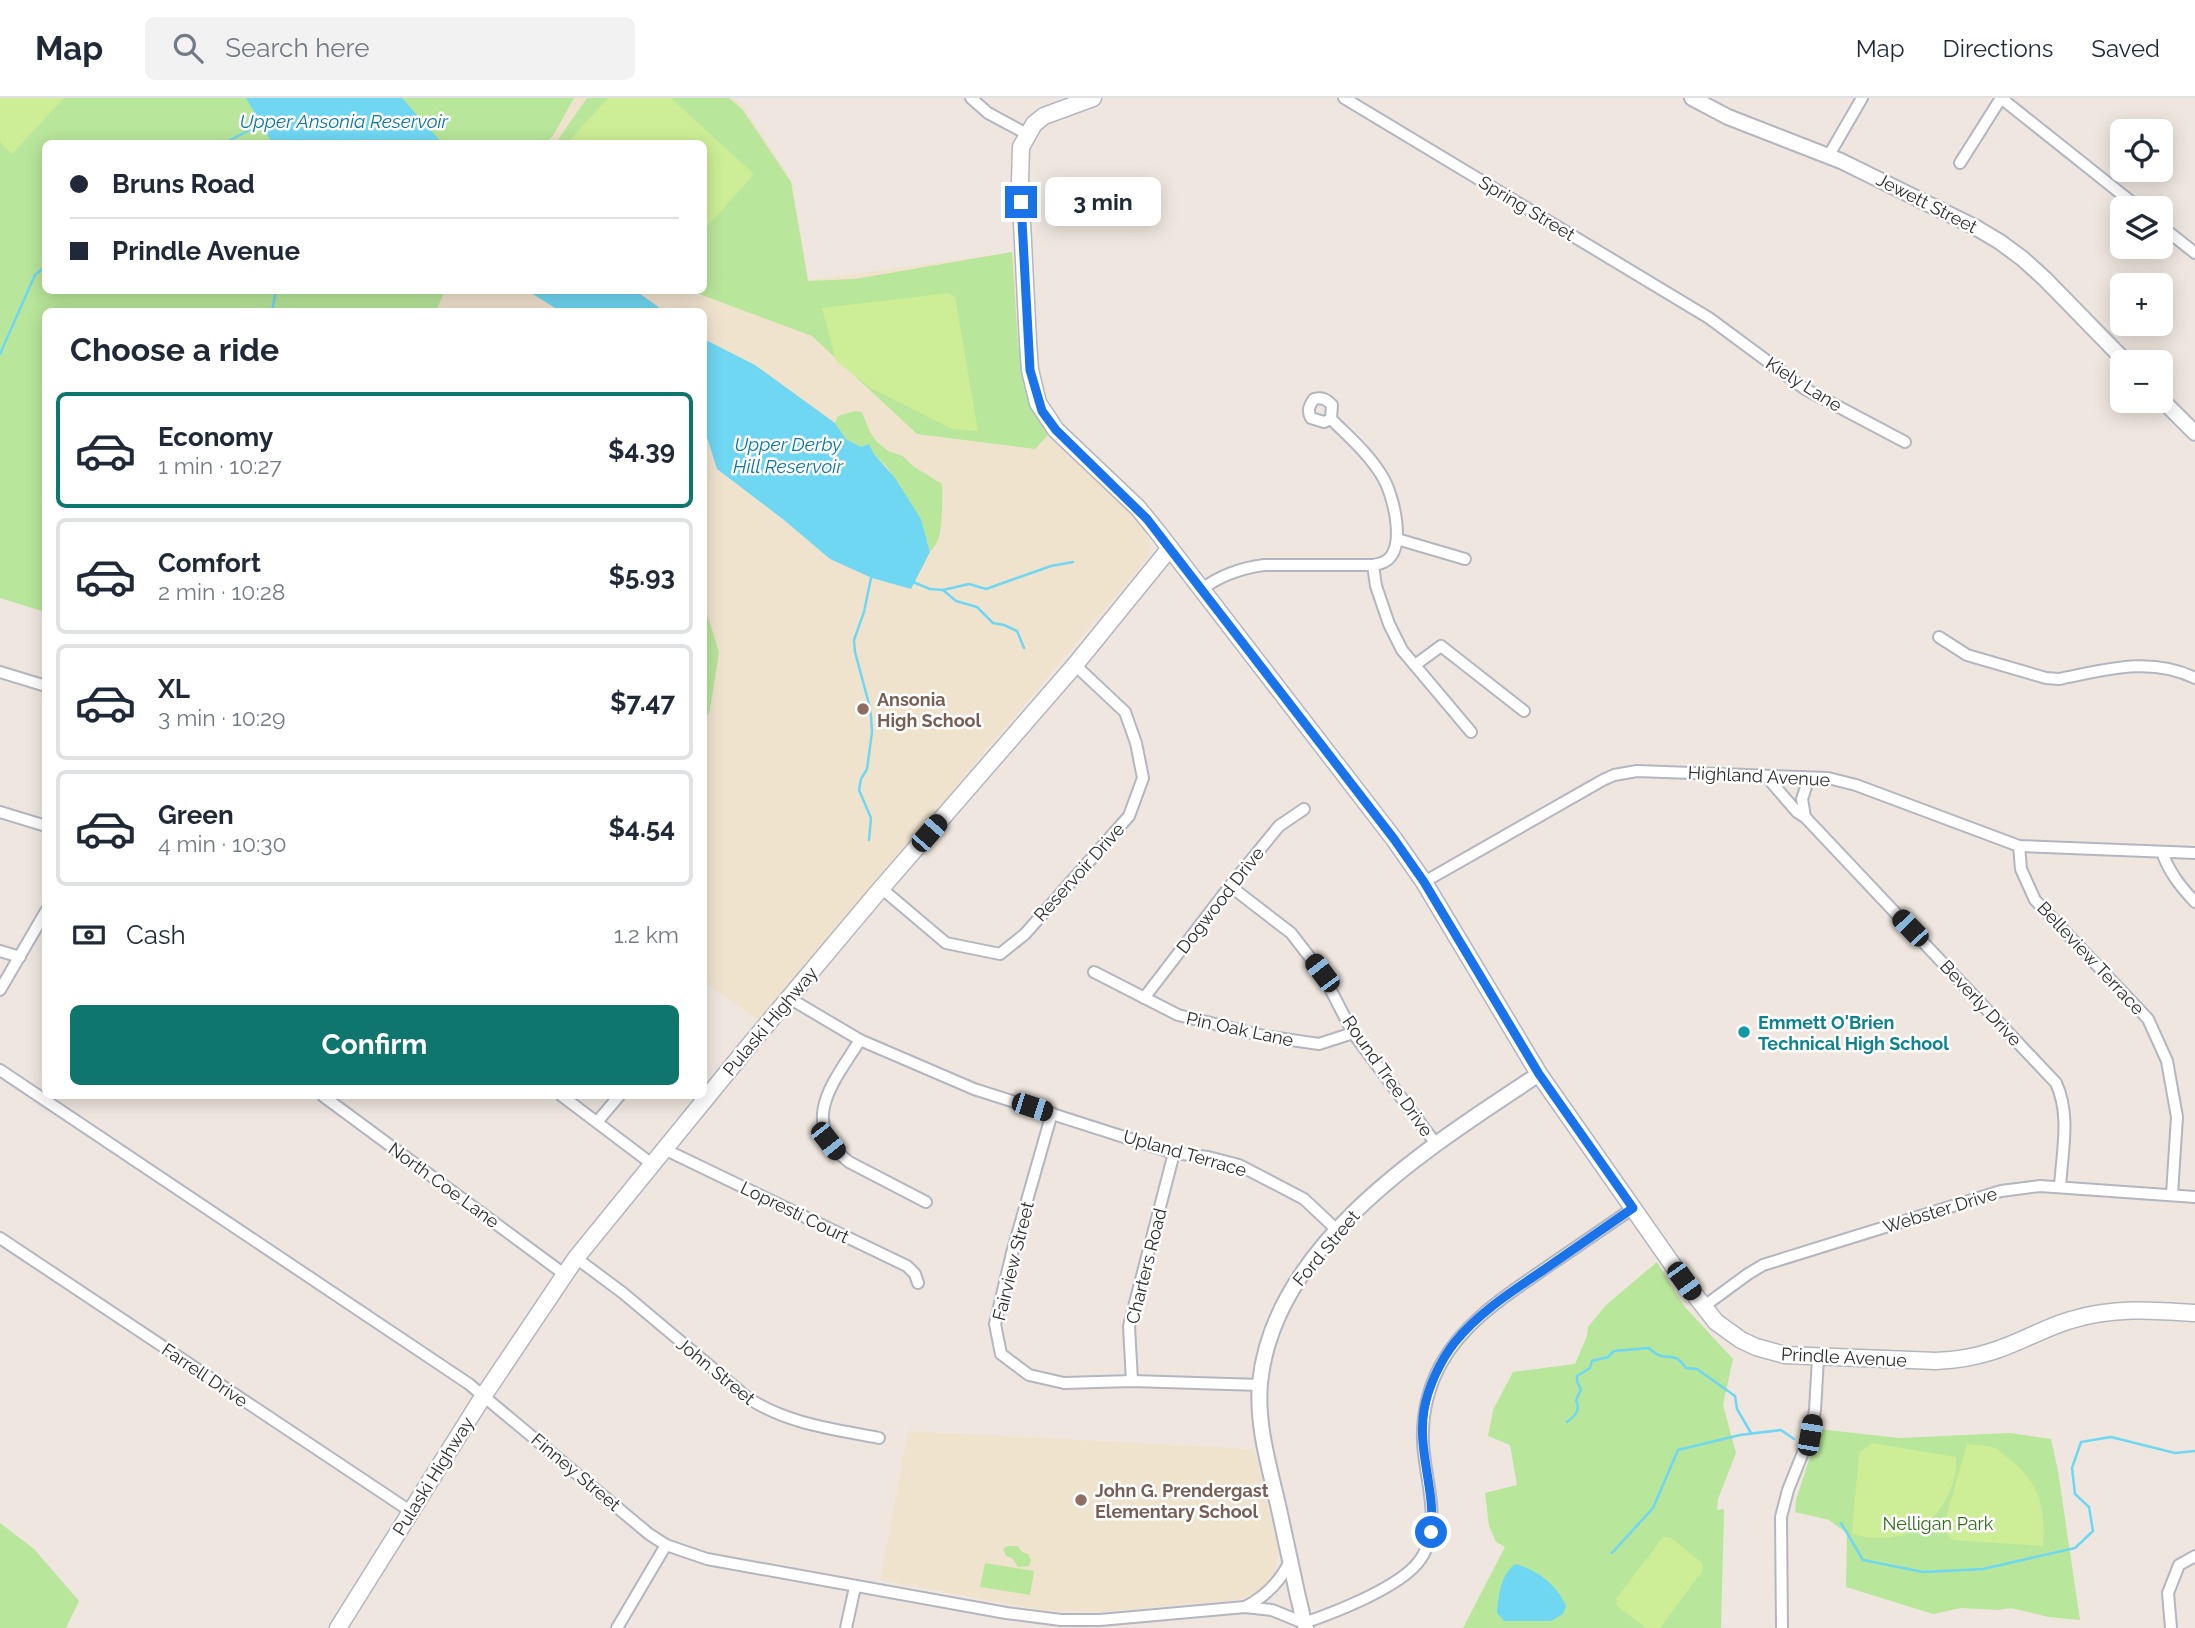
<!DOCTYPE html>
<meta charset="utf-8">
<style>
body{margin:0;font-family:Raleway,sans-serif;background:#f2f2f3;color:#1f2937;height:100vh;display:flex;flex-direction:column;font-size:26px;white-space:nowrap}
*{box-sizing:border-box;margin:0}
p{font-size:23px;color:#747a83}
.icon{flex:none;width:38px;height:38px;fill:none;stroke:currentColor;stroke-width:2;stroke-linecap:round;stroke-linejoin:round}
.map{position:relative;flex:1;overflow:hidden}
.sheet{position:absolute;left:42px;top:210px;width:665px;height:791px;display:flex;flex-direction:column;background:#fff;border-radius:10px;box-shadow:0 4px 18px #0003}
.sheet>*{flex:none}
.guide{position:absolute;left:42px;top:42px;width:665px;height:154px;border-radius:10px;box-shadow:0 4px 18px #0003;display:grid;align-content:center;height:154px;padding:0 28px;background:#fff}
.fabs{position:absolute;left:2110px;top:21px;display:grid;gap:14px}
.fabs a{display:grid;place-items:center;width:63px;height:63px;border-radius:10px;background:#fff;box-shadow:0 4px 18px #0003;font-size:35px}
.end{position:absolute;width:32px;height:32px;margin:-16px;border:9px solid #1a73e8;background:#fff;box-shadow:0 0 0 4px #fff}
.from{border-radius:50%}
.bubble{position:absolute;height:49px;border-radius:10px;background:#fff;box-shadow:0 4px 18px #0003;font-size:23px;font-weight:700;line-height:49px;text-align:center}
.car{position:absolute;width:21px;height:42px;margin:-21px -10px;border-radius:9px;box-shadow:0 0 5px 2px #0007;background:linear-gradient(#222 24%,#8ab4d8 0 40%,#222 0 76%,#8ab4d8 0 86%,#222 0)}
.guide b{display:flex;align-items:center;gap:24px;height:66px;font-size:26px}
.guide b+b{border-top:2px solid #e0e1e3}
.guide i{width:18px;height:18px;background:#1f2937}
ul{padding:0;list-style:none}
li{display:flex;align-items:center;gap:21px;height:116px;margin:0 14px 10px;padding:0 14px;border:4px solid #e0e1e3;border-radius:10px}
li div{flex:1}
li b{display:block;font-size:26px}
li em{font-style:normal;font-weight:700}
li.current{border-color:#0f766e}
li>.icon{width:63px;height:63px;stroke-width:1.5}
h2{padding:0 28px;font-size:32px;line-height:84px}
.pay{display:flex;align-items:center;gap:18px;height:77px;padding:0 28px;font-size:26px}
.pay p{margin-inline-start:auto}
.primary-button{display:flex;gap:14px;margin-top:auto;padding:14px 28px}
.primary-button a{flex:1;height:80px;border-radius:10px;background:#0f766e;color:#fff;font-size:28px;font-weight:700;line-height:80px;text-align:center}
header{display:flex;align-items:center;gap:42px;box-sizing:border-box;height:98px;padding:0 35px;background:#fff;border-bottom:2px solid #e0e1e3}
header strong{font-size:33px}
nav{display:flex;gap:38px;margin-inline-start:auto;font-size:24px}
.search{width:490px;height:63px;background:#f2f2f3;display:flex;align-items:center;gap:18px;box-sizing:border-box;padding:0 24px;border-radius:10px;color:#747a83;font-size:26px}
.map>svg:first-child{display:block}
.education{fill:#f0e3ce}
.green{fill:#b8e69a}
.pitch{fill:#cdee96}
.water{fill:#70d7f3}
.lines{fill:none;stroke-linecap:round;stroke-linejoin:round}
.stream{stroke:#70d7f3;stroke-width:2.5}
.minor-casing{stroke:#b3b6c1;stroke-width:14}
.tertiary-casing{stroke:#b3b6c1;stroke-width:18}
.secondary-casing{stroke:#b3b6c1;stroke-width:19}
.minor{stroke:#fff;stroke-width:10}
.tertiary{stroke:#fff;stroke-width:14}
.secondary{stroke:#fff;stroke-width:16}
.route{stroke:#1a73e8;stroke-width:9}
.education-dot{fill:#8d6e63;stroke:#fff;stroke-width:2.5}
.culture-dot{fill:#0f9aa8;stroke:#fff;stroke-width:2.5}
.labels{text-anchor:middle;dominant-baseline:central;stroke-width:5;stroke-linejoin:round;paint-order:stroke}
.street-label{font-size:18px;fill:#2d2d2d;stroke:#fff}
.education-label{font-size:18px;font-weight:bold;fill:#785e54;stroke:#fff;text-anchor:start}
.culture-label{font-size:18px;font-weight:bold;fill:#0d838f;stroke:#fff;text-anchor:start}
.park-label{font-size:18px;fill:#2f6e18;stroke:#fff}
.water-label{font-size:19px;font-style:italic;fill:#0977a5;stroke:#fff}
</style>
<header>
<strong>Map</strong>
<div class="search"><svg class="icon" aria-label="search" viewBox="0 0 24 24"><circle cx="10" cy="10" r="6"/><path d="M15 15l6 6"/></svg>Search here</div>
<nav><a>Map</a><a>Directions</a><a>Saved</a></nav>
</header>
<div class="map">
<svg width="2195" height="1530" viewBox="0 0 2195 1530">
<rect width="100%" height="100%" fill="#efe7df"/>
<g class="education">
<path d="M574,0H734L745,10L792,83L809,182L1016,154L1056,341L1135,415L1145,431L1150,447L1148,460L759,923L704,884V214H436L445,193L704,192V46L546,45L553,38Z"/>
<path d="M908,1333L1254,1351L1279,1453L1275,1474L1260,1493L1239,1502L1101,1514L1039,1512L880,1482Z"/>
</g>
<g class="green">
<path d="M0,0H574L553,38L546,45L46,46V192L445,193L436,213L46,214L45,514L0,500Z"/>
<path d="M587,0H729L742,11L791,84L808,183L855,181L1012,154L1018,246L1032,311L1048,337L1035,351L917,336L812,238L691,193L704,192V46H555Z"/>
<path d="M855,313L862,314L870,334L877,344L888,353L903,358L913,368L942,386C943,394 942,431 939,439C938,444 933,450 930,454L921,421L887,369L874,356L869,346L861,349L846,341L835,325L838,318Z"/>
<path d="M704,506L719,554L710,612L704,626Z"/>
<path d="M1657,1164L1684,1208L1733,1261L1723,1307L1736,1355L1718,1401L1717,1412L1724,1411L1721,1530H1463L1505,1449L1496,1444L1489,1428L1485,1395L1517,1387L1510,1347L1488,1338L1493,1312L1513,1274L1575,1266L1587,1238L1588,1229L1606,1207Z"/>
<path d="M1819,1331L1899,1340L2010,1335L2051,1341L2058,1373L2080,1522L2048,1519L2011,1510L1999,1512L1961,1510L1933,1516L1846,1489L1847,1435L1829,1422L1795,1414L1796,1402Z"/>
<path d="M0,1425L34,1451L79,1503L66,1530H0Z"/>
<path d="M1008,1448H1018L1022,1454L1028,1456L1031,1462L1029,1468L1018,1469L1012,1460L1006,1458L1003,1451Z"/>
<path d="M985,1465L1034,1473L1030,1497L980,1489Z"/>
</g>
<g class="pitch">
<path d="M0,0H64L12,56L0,44Z"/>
<path d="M608,0H671L754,76L704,132V46L567,45Z"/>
<path d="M949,195L955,199L978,333L952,331L871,290L836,263L822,210Z"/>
<path d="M1872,1345L1956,1359C1956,1366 1956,1374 1954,1381C1941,1430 1899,1449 1852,1436L1859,1355Z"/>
<path d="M1967,1346C1976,1347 1987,1347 1995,1350C1999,1352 2004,1357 2008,1360C2039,1383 2046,1411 2043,1448L1952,1442L1943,1430Z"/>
<path d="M1663,1439H1670L1702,1465L1703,1472L1660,1530H1646L1617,1508L1616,1501Z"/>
</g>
<g class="water">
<path d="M246,0H402L442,45H272Z"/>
<path d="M528,193H636L664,213H560Z"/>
<path d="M704,241L755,267L835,325L846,341L861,349L869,346L874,356L895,380L921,421L930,454L911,491L872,480L830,461L784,422L717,371L708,342L704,336Z"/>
<path d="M1515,1466C1537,1471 1558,1488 1566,1508L1563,1516L1551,1523H1504L1497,1515C1499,1497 1500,1478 1515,1466Z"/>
</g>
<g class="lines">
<g class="stream">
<path d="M223,46L263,25"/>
<path d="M272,214L276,192"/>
<path d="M0,256L35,177L46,168"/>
<path d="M913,484L930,491L943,492L956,503L977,509L993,525L1004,527L1017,533L1024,550"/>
<path d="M943,492L969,486L986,491L1051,468L1073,464"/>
<path d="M869,742L871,720L859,692L861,681L867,671L872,634L871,619L869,606L855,554L854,542L864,514L871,480"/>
<path d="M1567,1324C1575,1318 1581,1312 1576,1302L1581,1292L1577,1283V1278L1590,1270L1592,1263L1608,1259L1614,1253L1649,1250C1667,1268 1672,1249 1686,1270L1697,1271L1735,1298L1737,1311L1751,1335"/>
<path d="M1841,1425L1863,1462L1923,1474L1983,1471L2075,1450L2093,1433L2089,1409L2075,1396L2072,1370L2081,1344L2111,1339L2175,1355L2195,1353"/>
<path d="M1612,1455L1653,1410L1678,1352L1740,1337L1781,1332L1794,1341"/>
</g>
<g class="minor-casing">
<g id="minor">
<path d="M971,0L988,15L1027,36"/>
<path d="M1344,0L1709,220L1805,291L1905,344"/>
<path d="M2001,0L2139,110"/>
<path d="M1829,57L1862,0"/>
<path d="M1960,65L2001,0"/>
<path d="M2161,128L2195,155"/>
<path d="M1397,441L1465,461"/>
<path d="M1373,467L1376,488L1389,526L1402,552L1471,634"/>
<path d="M1202,491C1221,477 1241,470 1264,467H1373C1377,466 1380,466 1384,464C1408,452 1393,395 1382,378C1369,356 1349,339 1331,321L1332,307C1326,301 1322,299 1314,301C1309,308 1307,313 1311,320L1324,324L1331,321"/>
<path d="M1939,539L1967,557L2046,580L2059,581C2105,572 2150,558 2195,580"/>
<path d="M1415,567L1441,548L1524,613"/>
<path d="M0,574L46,588"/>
<path d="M1766,678L1797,714L1805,719L2056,985C2071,1017 2062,1054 2060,1089"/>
<path d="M0,714L46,728"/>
<path d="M1805,719L1802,701L1809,680"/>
<path d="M2019,748L2021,771L2035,802L2148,921L2167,963L2177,1019L2172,1096"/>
<path d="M2162,754C2169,774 2180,788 2195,804"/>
<path d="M1424,784L1603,682L1614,677L1637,673L1828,680L1856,687L2019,748L2195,755"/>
<path d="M1230,788L1291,835L1322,875L1353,935L1436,1046"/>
<path d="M881,790L946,845L1000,856L1025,836L1129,718L1143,680L1136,645L1125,614L1075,567"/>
<path d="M0,853L20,859"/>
<path d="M1094,874L1178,917L1264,938L1319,946L1353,935"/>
<path d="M0,892L46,813"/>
<path d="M789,900L860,942L974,991L1174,1055L1208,1059L1239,1067L1304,1101L1338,1133"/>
<path d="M1144,900L1230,788L1279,728L1304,711"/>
<path d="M860,942C834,984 797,1024 849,1064L926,1104"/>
<path d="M0,972L469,1286L649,1436L666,1447L707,1461L1006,1515L1061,1522H1100L1245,1509L1272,1512L1304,1525C1336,1514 1389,1493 1413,1470C1448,1436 1424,1384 1423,1343C1422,1316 1428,1290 1441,1266C1465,1222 1510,1195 1550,1167C1578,1148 1606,1129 1633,1110"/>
<path d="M323,998L564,1176"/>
<path d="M562,998L652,1066"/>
<path d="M1052,1015L1012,1155L995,1226L1001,1256L1029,1277L1064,1285L1132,1283L1260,1287"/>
<path d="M597,1024L619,998"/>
<path d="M664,1051L907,1168L915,1176L918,1185"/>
<path d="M0,1140L410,1413"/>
<path d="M576,1160L623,1195L748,1300C788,1326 833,1331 879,1340"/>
<path d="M1703,1209L1748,1176L1763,1167L2001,1093L2040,1088L2195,1099"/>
<path d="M1132,1283L1129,1228L1174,1055"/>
<path d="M1245,1509C1265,1499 1280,1484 1290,1463"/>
<path d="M617,1530L666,1447"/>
<path d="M846,1530L855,1489"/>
<path d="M1782,1530L1781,1419L1788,1392L1810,1337L1815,1312L1818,1260"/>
<path d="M2171,1530L2168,1495L2179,1467L2195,1458"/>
</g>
</g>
<g class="tertiary-casing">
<g id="tertiary">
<path d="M1692,0L1728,19L1841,63L1975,129L2000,144L2023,161L2045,181L2126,264"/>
<path d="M2161,301L2195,335"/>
<path d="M1306,1530C1302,1520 1301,1509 1298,1499C1292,1471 1286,1444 1280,1416C1271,1374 1256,1329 1260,1285C1274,1144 1432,1047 1539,976"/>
</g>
</g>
<g class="secondary-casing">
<g id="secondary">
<path d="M1093,0L1044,18L1034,26L1021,49L1020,84L1028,244L1030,272L1038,305L1056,332L1138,410L1156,432L1394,741L1424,784L1539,976L1684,1183L1716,1224L1741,1242L1756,1249L1785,1257L1936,1263C1955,1262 1972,1260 1990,1254C2018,1246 2043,1230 2071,1222C2112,1209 2153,1212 2195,1215"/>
<path d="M338,1530L484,1297L576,1160L747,950L878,794L1075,567L1170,450"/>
</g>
</g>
<use href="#minor" class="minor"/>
<use href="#tertiary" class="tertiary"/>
<use href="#secondary" class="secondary"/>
</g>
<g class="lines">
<path class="route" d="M1021,104L1030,272L1042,313L1056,332L1147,421L1394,741L1424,784L1539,976L1633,1110C1604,1130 1575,1150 1545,1171C1514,1192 1479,1214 1455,1244C1440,1263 1428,1289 1424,1312C1417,1353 1436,1393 1431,1434"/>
</g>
<g class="education-dot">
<circle cx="863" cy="611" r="7"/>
<circle cx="1081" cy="1402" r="7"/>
</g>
<circle class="culture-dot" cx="1744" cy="934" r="7"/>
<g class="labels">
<g class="street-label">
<text transform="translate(1927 105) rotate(27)">Jewett Street</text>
<text transform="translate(1527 110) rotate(31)">Spring Street</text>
<text transform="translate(1804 286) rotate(32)">Kiely Lane</text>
<text transform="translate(1759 678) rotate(3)">Highland Avenue</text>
<text transform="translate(1079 774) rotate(-48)">Reservoir Drive</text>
<text transform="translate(1220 802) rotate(-52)">Dogwood Drive</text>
<text transform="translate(2091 860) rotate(47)">Belleview Terrace</text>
<text transform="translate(1981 905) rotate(47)">Beverly Drive</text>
<text transform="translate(770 923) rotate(-50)">Pulaski Highway</text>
<text transform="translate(1240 931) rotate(12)">Pin Oak Lane</text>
<text transform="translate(1388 978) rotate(55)">Round Tree Drive</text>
<text transform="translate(1185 1055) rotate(16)">Upland Terrace</text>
<text transform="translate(444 1087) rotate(36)">North Coe Lane</text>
<text transform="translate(1940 1112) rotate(-17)">Webster Drive</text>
<text transform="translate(795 1114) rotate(26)">Lopresti Court</text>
<text transform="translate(1326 1150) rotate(-50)">Ford Street</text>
<text transform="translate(1013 1163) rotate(-76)">Fairview Street</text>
<text transform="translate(1146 1168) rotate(-76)">Charters Road</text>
<text transform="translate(1844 1259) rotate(3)">Prindle Avenue</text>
<text transform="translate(716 1273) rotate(39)">John Street</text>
<text transform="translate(205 1277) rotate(34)">Farrell Drive</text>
<text transform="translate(576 1374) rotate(40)">Finney Street</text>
<text transform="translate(433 1378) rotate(-58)">Pulaski Highway</text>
</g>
<g class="education-label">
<text x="877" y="601">Ansonia<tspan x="877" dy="21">High School</tspan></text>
<text x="1095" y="1392">John G. Prendergast<tspan x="1095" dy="21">Elementary School</tspan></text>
</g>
<g class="culture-label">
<text x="1758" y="924">Emmett O'Brien<tspan x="1758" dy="21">Technical High School</tspan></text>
</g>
<g class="park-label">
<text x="1938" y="1425">Nelligan Park</text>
</g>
<g class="water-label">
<text x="344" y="23">Upper Ansonia Reservoir</text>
<text x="788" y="346">Upper Derby<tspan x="788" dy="22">Hill Reservoir</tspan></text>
</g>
</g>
</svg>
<div class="fabs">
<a><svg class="icon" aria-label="locate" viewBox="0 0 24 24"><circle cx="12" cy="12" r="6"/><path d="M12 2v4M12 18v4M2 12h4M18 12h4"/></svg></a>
<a><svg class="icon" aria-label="layers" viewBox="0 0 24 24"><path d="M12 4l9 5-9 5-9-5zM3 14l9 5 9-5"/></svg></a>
<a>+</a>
<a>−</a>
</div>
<i class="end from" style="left:1431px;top:1434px"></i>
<i class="end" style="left:1021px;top:104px"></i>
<div class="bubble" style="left:1045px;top:79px;width:116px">3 min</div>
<i class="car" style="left:929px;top:735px;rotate:41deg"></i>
<i class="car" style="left:1910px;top:830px;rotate:316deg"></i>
<i class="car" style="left:1322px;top:875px;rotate:323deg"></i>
<i class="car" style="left:1032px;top:1009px;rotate:108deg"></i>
<i class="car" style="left:828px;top:1043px;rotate:142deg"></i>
<i class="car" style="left:1684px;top:1183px;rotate:144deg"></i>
<i class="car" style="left:1810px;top:1337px;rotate:10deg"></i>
<div class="guide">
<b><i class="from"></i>Bruns Road</b>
<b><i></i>Prindle Avenue</b>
</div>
<section class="sheet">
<h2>Choose a ride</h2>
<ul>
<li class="current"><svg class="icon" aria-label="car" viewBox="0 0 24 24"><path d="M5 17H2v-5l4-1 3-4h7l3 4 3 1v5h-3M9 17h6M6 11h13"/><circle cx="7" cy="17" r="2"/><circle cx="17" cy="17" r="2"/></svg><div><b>Economy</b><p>1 min · 10:27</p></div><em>$4.39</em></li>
<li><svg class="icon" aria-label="car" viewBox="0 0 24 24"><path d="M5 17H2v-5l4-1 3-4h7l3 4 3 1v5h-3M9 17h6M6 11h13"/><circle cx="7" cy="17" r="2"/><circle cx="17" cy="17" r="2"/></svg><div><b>Comfort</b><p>2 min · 10:28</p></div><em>$5.93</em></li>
<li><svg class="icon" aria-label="car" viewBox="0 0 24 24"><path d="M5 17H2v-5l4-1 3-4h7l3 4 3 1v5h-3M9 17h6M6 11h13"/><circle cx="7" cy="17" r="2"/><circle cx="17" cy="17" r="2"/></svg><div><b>XL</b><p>3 min · 10:29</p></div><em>$7.47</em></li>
<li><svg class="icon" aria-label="car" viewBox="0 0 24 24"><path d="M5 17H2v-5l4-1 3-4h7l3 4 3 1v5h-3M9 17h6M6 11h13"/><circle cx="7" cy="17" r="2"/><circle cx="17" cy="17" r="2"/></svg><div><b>Green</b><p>4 min · 10:30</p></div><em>$4.54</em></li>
</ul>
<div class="pay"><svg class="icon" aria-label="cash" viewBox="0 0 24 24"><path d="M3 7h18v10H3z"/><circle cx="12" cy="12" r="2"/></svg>Cash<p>1.2 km</p></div>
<div class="primary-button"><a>Confirm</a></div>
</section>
</div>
